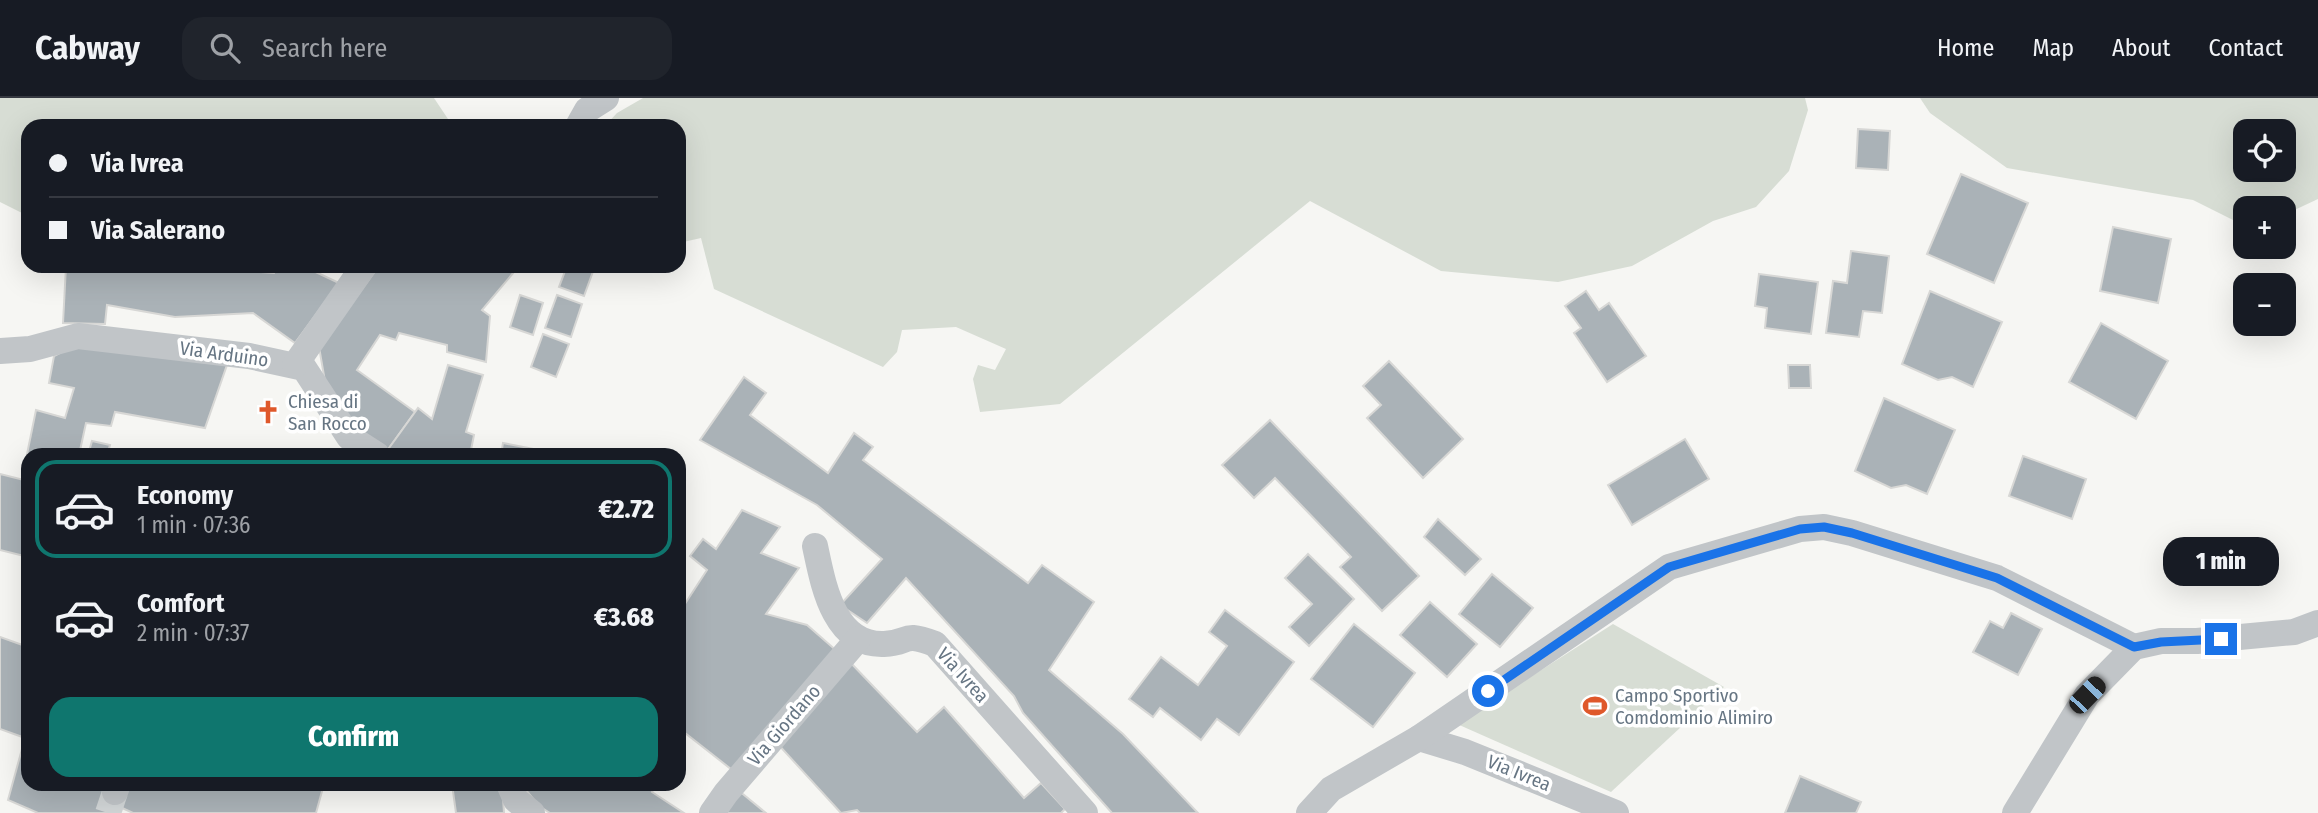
<!DOCTYPE html>
<meta charset="utf-8">
<style>
body{margin:0;font-family:"Fira Sans Condensed",sans-serif;background:#20242c;color:#f1f3f6;height:100vh;display:flex;flex-direction:column;font-size:26px;white-space:nowrap}
*{box-sizing:border-box;margin:0}
p{font-size:23px;color:#9ea1a6}
.icon{flex:none;width:38px;height:38px;fill:none;stroke:currentColor;stroke-width:2;stroke-linecap:round;stroke-linejoin:round}
.map{position:relative;flex:1;overflow:hidden}
.details{position:absolute;left:21px;top:350px;width:665px;height:343px;display:flex;flex-direction:column;background:#171b24;border-radius:21px;box-shadow:0 7px 28px #0002}
.details>*{flex:none}
.guide{position:absolute;left:21px;top:21px;width:665px;height:154px;border-radius:21px;box-shadow:0 7px 28px #0002;display:grid;align-content:center;height:154px;padding:0 28px;background:#171b24}
.buttons{position:absolute;left:2233px;top:21px;display:grid;gap:14px}
.buttons a{display:grid;place-items:center;width:63px;height:63px;border-radius:14px;background:#171b24;box-shadow:0 7px 28px #0002;font-size:35px}
.end{position:absolute;width:32px;height:32px;margin:-16px;border:9px solid #1a73e8;background:#fff;box-shadow:0 0 0 4px #fff}
.from{border-radius:50%}
.bubble{position:absolute;height:49px;border-radius:21px;background:#171b24;box-shadow:0 7px 28px #0002;font-size:23px;font-weight:800;line-height:49px;text-align:center}
.car{position:absolute;width:21px;height:42px;margin:-21px -10px;border-radius:9px;box-shadow:0 0 5px 2px #0007;background:linear-gradient(#222 24%,#8ab4d8 0 40%,#222 0 76%,#8ab4d8 0 86%,#222 0)}
.guide b{display:flex;align-items:center;gap:24px;height:66px;font-size:26px}
.guide b+b{border-top:2px solid #363941}
.guide i{width:18px;height:18px;background:#f1f3f6}
ul{padding:12px 0 0;list-style:none}
li{display:flex;align-items:center;gap:21px;height:98px;margin:0 14px 10px;padding:0 14px;border:4px solid transparent;border-radius:21px}
li div{flex:1}
li b{display:block;font-size:26px}
li em{font-style:normal;font-weight:800}
li.on{border-color:#0f766e}
li>.icon{width:63px;height:63px;stroke-width:1.5}
.action{display:flex;gap:14px;margin-top:auto;padding:14px 28px}
.action a{flex:1;height:80px;border-radius:21px;background:#0f766e;color:#fff;font-size:28px;font-weight:800;line-height:80px;text-align:center}
header{display:flex;align-items:center;gap:42px;box-sizing:border-box;height:98px;padding:0 35px;background:#171b24;border-bottom:2px solid #363941}
header strong{font-size:33px}
nav{display:flex;gap:38px;margin-inline-start:auto;font-size:24px}
.search{width:490px;height:63px;background:#20242c;display:flex;align-items:center;gap:18px;box-sizing:border-box;padding:0 24px;border-radius:21px;color:#9ea1a6;font-size:26px}
.map>svg:first-child{display:block}
.green{fill:#d7ddd4;fill-rule:evenodd}
.building{fill:#aab2b7;stroke:#d7d7d5;stroke-width:2}
.lines{fill:none;stroke-linecap:round;stroke-linejoin:round}
.street-tunnel{stroke:#d2d6d7;stroke-width:26;stroke-dasharray:26 13;stroke-linecap:butt}
.street{stroke:#c1c5c8;stroke-width:26}
.route{stroke:#1a73e8;stroke-width:9}
.labels{text-anchor:middle;dominant-baseline:central;stroke-width:7;stroke-linejoin:round;paint-order:stroke}
.street-label{font-size:19px;fill:#667583;stroke:#fff}
.poi-label{font-size:19px;fill:#667583;stroke:#fff;text-anchor:start}
</style>
<header>
<strong>Cabway</strong>
<div class="search"><svg class="icon" aria-label="search" viewBox="0 0 24 24"><circle cx="10" cy="10" r="6"/><path d="M15 15l6 6"/></svg>Search here</div>
<nav><a>Home</a><a>Map</a><a>About</a><a>Contact</a></nav>
</header>
<div class="map">
<svg width="2318" height="715" viewBox="0 0 2318 715">
<rect width="100%" height="100%" fill="#f6f6f3"/>
<g class="green">
<path d="M0,0H434L450,24L445,28H28V118L0,104Z"/>
<path d="M643,0H1805L1808,12L1789,73L1756,109L1713,123L1632,168L1558,184L1441,173L1310,103L1060,306L980,314L973,281L978,267L995,272L1006,251L956,229L902,232L897,254L883,269L714,191L701,140L679,145V28H605L617,15Z"/>
<path d="M1920,0H2318V101L2284,117V110H2245V128L2193,102L2007,70L1930,15ZM2245,33H2284V72H2245Z"/>
<path d="M1613,526L1724,589L1611,694L1457,626Z"/>
</g>
<g class="building">
<path d="M1858,31L1890,33L1888,72L1856,70Z"/>
<path d="M1961,76L2028,105L1994,185L1927,156Z"/>
<path d="M2113,129L2171,141L2158,205L2100,193Z"/>
<path d="M1851,153L1889,158L1882,215L1863,213L1859,239L1826,235L1833,183L1847,185Z"/>
<path d="M66,168H178L274,175L277,168H303L339,185L295,245L253,215L175,219L107,207L105,226L63,225Z"/>
<path d="M379,168H519L482,212L490,218L486,264L447,254V247L399,235L396,242L380,237L357,272L415,314L384,357L351,336L327,295L319,249Z"/>
<path d="M567,168H595L584,198L559,189Z"/>
<path d="M1759,176L1818,184L1811,236L1765,230L1767,210L1755,208Z"/>
<path d="M1586,193L1599,212L1609,205L1646,258L1607,284L1574,235L1581,230L1565,208Z"/>
<path d="M1930,193L2002,224L1973,289L1952,279L1938,282L1902,266Z"/>
<path d="M520,197L543,205L533,237L510,229Z"/>
<path d="M557,197L582,206L571,239L545,230Z"/>
<path d="M2101,225L2168,263L2136,321L2069,284Z"/>
<path d="M543,236L569,246L556,279L531,269Z"/>
<path d="M77,246L228,264L205,330L115,314L111,328L86,325L79,357H28V367L25,366L36,312L65,320L74,290L49,285L54,258Z"/>
<path d="M1389,263L1463,341L1423,380L1367,320L1381,307L1363,288Z"/>
<path d="M448,267L483,277L466,334L474,337L470,357H384L418,310L432,321Z"/>
<path d="M1788,267H1810L1811,290H1789Z"/>
<path d="M744,279L766,295L750,317L828,375L854,335L873,349L863,362L1028,485L1042,467L1094,504L1049,572L1123,636L1198,715H1112L1023,615L1014,598L906,480L867,525L840,507L882,461L817,407L700,342Z"/>
<path d="M1884,300L1955,332L1927,396L1906,387L1891,390L1855,373Z"/>
<path d="M1270,322L1419,478L1382,513L1340,469L1351,459L1275,380L1254,400L1222,367Z"/>
<path d="M1685,341L1709,381L1632,427L1608,387Z"/>
<path d="M92,343L110,347L108,354L114,357H88Z"/>
<path d="M503,345L544,353L543,357H501Z"/>
<path d="M2023,358L2086,381L2072,421L2009,398Z"/>
<path d="M0,376L28,383V459L0,452Z"/>
<path d="M679,382L685,383L679,423Z"/>
<path d="M742,412L780,429L761,455L799,470L766,516L807,527L838,554L736,675L685,635L679,644V515L707,472L690,458L703,441L716,451Z"/>
<path d="M1438,421L1481,461L1465,477L1424,439Z"/>
<path d="M1308,456L1354,501L1309,548L1289,529L1312,506L1285,480Z"/>
<path d="M1492,476L1533,510L1500,549L1459,516Z"/>
<path d="M1430,504L1477,546L1447,579L1400,537Z"/>
<path d="M1225,512L1294,564L1239,637L1217,621L1201,642L1160,610L1153,619L1129,601L1161,559L1198,587L1227,548L1209,534Z"/>
<path d="M2011,515L2042,531L2018,577L1973,554L1990,523L2003,530Z"/>
<path d="M1354,526L1415,575L1373,629L1311,581Z"/>
<path d="M0,539L28,549V686H94L120,696L125,686H167L173,690L179,686L184,690L187,686H324L316,715H133L120,709L118,715H38L8,702L25,640L0,631Z"/>
<path d="M848,562L917,634L944,609L1024,700L1041,685L1065,711L1061,715H860L857,712L841,715L776,644Z"/>
<path d="M1800,678L1861,704L1856,715H1785Z"/>
<path d="M452,686H502L504,715H456Z"/>
<path d="M521,686H657L652,694L684,715H550L539,708Z"/>
<path d="M738,692L766,715H719Z"/>
</g>
<g class="lines">
<path class="street-tunnel" d="M108,715L115,694"/>
<g class="street">
<path d="M578,28L587,12L606,0"/>
<path d="M0,253L30,251L78,238L249,258L304,270L349,339L377,357"/>
<path d="M295,267L364,168"/>
<path d="M815,448C823,485 833,548 884,546C911,545 901,533 935,546L1085,715"/>
<path d="M1419,640L1465,654L1616,715"/>
<path d="M509,686L516,702L532,715"/>
<path d="M115,694L118,686"/>
<path d="M712,715L726,695L858,541"/>
<path d="M1309,715L1331,691L1419,640L1669,469L1800,431L1824,429L1852,435L1997,480L2134,549"/>
<path d="M2015,715L2087,597L2134,549L2161,543H2197L2294,534L2318,525"/>
</g>
</g>
<g class="lines">
<path class="route" d="M1488,593L1669,469L1800,431L1824,429L1852,435L1997,480L2134,549L2161,544L2221,541"/>
</g>
<defs>
<g id="church-bare" transform="scale(1.89)"><path d="M-1.2-6h2.4v3.5h3.3v2.4h-3.3V6h-2.4V-.1h-3.3v-2.4h3.3Z" fill="#df582a" stroke="#fff" stroke-width="2.5" paint-order="stroke"/></g>
<g id="stadium-bare" transform="scale(1.89)"><path d="M0-5a6.5 5 0 1 0 0 10a6.5 5 0 1 0 0-10ZM-3.5-1.8h7v3.6h-7Z" fill="#df582a" stroke="#fff" stroke-width="2.5" paint-order="stroke"/></g>
</defs>
<g fill-rule="evenodd">
<use href="#church-bare" x="268" y="314"/>
<use href="#stadium-bare" x="1595" y="608"/>
</g>
<g class="labels">
<g class="street-label">
<text transform="translate(224 256) rotate(8)">Via Arduino</text>
<text transform="translate(963 577) rotate(48)">Via Ivrea</text>
<text transform="translate(784 627) rotate(-49)">Via Giordano</text>
<text transform="translate(1519 675) rotate(22)">Via Ivrea</text>
</g>
<g class="poi-label">
<text x="288" y="303">Chiesa di<tspan x="288" dy="22">San Rocco</tspan></text>
<text x="1615" y="597">Campo Sportivo<tspan x="1615" dy="22">Comdominio Alimiro</tspan></text>
</g>
</g>
</svg>
<div class="buttons">
<a><svg class="icon" aria-label="locate" viewBox="0 0 24 24"><circle cx="12" cy="12" r="6"/><path d="M12 2v4M12 18v4M2 12h4M18 12h4"/></svg></a>
<a>+</a>
<a>−</a>
</div>
<i class="end from" style="left:1488px;top:593px"></i>
<i class="end" style="left:2221px;top:541px"></i>
<div class="bubble" style="left:2163px;top:439px;width:116px">1 min</div>
<i class="car" style="left:2087px;top:597px;rotate:44deg"></i>
<div class="guide">
<b><i class="from"></i>Via Ivrea</b>
<b><i></i>Via Salerano</b>
</div>
<section class="details">
<ul>
<li class="on"><svg class="icon" aria-label="car" viewBox="0 0 24 24"><path d="M5 17H2v-5l4-1 3-4h7l3 4 3 1v5h-3M9 17h6M6 11h13"/><circle cx="7" cy="17" r="2"/><circle cx="17" cy="17" r="2"/></svg><div><b>Economy</b><p>1 min · 07:36</p></div><em>€2.72</em></li>
<li><svg class="icon" aria-label="car" viewBox="0 0 24 24"><path d="M5 17H2v-5l4-1 3-4h7l3 4 3 1v5h-3M9 17h6M6 11h13"/><circle cx="7" cy="17" r="2"/><circle cx="17" cy="17" r="2"/></svg><div><b>Comfort</b><p>2 min · 07:37</p></div><em>€3.68</em></li>
</ul>
<div class="action"><a>Confirm</a></div>
</section>
</div>
